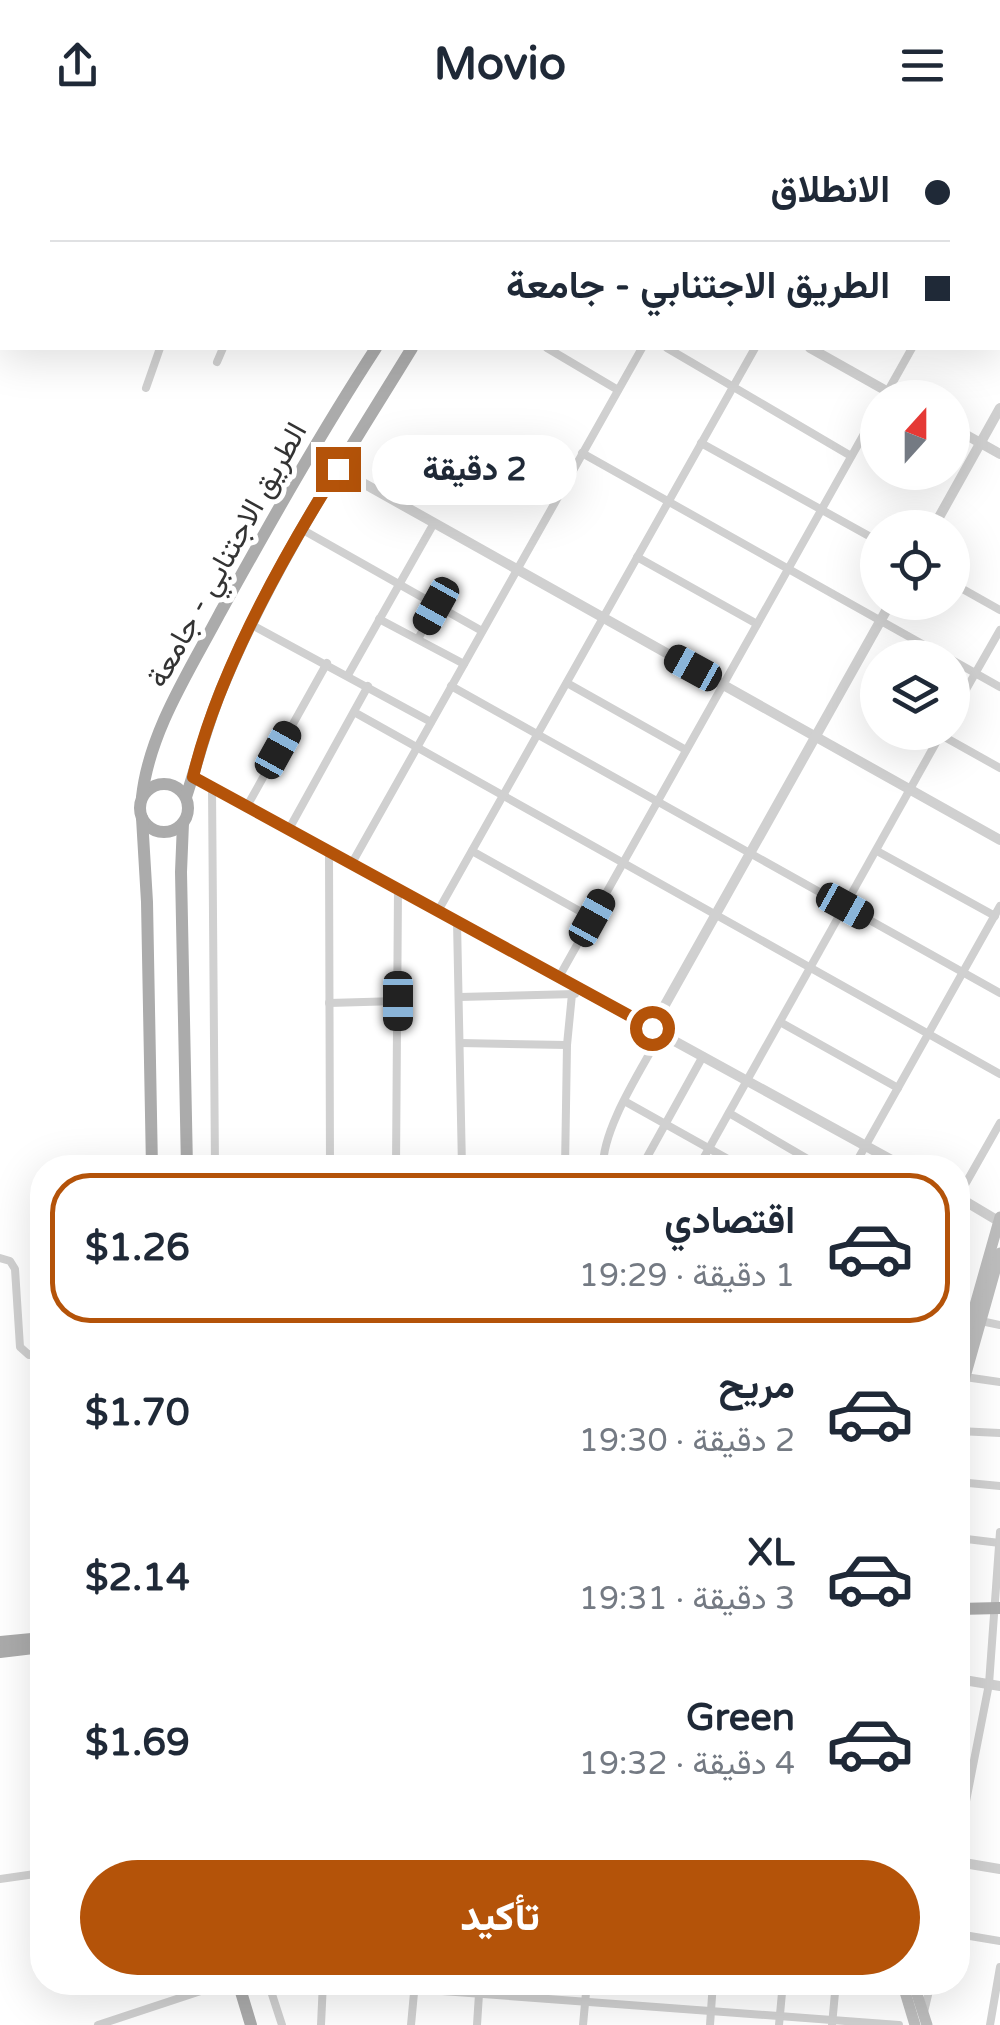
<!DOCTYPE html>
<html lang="ar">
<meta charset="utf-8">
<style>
body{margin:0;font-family:"Varela Round",Vazirmatn,sans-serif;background:#f6f6f7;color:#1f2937;direction:rtl;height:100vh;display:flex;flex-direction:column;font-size:38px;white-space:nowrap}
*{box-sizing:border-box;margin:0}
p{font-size:32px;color:#747a83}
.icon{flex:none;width:55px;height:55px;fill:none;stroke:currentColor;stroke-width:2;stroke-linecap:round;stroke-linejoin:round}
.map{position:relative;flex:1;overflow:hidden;direction:ltr}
.panel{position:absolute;left:30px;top:1025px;width:940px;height:840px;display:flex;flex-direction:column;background:#fff;border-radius:40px;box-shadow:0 10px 40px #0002;direction:rtl}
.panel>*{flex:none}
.guide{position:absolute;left:0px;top:0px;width:1000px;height:220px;box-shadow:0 10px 40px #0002;direction:rtl;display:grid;align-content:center;height:220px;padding:0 50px;background:#fff}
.needle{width:65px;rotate:21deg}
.buttons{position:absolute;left:860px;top:250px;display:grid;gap:20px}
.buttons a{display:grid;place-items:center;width:110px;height:110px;border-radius:50%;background:#fff;box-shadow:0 10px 40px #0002;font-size:50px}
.end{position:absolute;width:45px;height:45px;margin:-22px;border:12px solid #b45309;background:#fff;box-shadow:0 0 0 5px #fff}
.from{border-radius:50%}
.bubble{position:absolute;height:70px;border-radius:35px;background:#fff;box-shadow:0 10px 40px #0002;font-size:32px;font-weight:800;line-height:70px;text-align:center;direction:rtl}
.car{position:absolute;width:30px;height:60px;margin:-30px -15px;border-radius:12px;box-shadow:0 0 8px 2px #0007;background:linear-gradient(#222 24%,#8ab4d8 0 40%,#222 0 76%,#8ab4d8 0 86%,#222 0)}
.guide b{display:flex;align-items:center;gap:35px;height:95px;font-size:38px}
.guide b+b{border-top:2px solid #e0e1e3}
.guide i{width:25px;height:25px;background:#1f2937}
ul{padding:18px 0 0;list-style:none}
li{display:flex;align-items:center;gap:30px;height:150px;margin:0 20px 15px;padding:0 30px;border:5px solid transparent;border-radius:40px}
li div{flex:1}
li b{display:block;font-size:38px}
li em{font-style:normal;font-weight:800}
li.active{border-color:#b45309}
li>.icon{width:90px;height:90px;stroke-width:1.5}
.action{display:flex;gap:20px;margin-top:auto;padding:20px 50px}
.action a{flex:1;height:115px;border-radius:60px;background:#b45309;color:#fff;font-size:40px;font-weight:800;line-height:115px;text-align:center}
header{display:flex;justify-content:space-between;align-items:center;height:130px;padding:0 50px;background:#fff;font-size:45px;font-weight:800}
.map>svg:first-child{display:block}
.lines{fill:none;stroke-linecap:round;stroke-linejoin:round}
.minor{stroke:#d0d0d0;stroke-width:8}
.tertiary{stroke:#d0d0d0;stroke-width:10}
.secondary{stroke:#bdbdbd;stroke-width:11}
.primary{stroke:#ababab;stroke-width:12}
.route{stroke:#b45309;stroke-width:12}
.labels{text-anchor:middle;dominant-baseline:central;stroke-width:10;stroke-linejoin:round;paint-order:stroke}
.street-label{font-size:30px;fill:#333;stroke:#fff}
</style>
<header><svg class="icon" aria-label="menu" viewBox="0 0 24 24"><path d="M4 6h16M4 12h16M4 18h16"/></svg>Movio<svg class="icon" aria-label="share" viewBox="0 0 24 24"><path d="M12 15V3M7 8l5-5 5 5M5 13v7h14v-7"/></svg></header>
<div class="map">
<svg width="1000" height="1895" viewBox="0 0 1000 1895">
<rect width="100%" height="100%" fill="#fff"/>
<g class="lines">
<g class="minor">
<path d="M258,0L265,2"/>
<path d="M391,0L399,2"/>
<path d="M679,0L684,2"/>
<path d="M806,0L810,2"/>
<path d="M938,0L943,2"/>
<path d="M123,2L124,0"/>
<path d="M240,2L241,0"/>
<path d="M284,2L285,0"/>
<path d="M335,2L336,0"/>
<path d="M383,2L384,0"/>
<path d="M457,2L459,0"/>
<path d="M762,2L764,0"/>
<path d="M876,2L877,0"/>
<path d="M998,33L1000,35"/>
<path d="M0,54L2,55"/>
<path d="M998,66L1000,61"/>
<path d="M998,93L1000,94"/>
<path d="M998,178L1000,180"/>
<path d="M547,218L618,260"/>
<path d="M667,218L851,326"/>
<path d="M217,232L223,218"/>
<path d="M146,258L160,218"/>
<path d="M884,268L912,218"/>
<path d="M701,313L878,411"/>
<path d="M582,323L947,528"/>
<path d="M303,400L482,501"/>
<path d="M637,427L757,494"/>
<path d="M952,453L1000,480"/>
<path d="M379,489L464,534"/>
<path d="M252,495L431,592"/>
<path d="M418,509L436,476"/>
<path d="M952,530L1000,557"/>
<path d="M348,545L434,393"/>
<path d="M567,553L686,620"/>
<path d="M451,556L1000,863"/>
<path d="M354,582L1000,944"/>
<path d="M952,584L1000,500"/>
<path d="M941,605L1000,638"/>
<path d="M212,658L215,1038"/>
<path d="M246,678L327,533"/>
<path d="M289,699L368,556"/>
<path d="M329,721L330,1038"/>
<path d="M472,721L592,788"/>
<path d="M877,721L995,786"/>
<path d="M352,733L642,218"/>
<path d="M438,781L755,218"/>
<path d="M457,791L462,1038"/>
<path d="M559,847L878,279"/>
<path d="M459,867L575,864"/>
<path d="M329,873L398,871"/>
<path d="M780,892L898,958"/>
<path d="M460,913L567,915"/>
<path d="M626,972L744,1038"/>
<path d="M729,983L823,1038"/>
<path d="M396,1038L398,759"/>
<path d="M565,1038L567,915L572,864"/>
<path d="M603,1038C602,998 642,939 661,903"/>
<path d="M641,1038L703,926"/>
<path d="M698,1038L942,602"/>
<path d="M853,1038L1000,776"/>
<path d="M958,1067L1000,993"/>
<path d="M0,1128L10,1131L15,1139L20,1217L29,1225L42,1224"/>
<path d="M981,1191L1000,1195"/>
<path d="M965,1247L1000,1252"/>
<path d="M958,1301L1000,1303"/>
<path d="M958,1352L1000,1356"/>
<path d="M958,1408L1000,1413"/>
<path d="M958,1712L989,1554L1000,1402"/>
<path d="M0,1749L42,1743"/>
<path d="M958,1804L1000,1811"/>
<path d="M268,1852L282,1895"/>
<path d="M415,1859L899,1895"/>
<path d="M924,1882L931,1852"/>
<path d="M98,1895L228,1852"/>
<path d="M321,1895L323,1852"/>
<path d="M411,1895L415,1852"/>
<path d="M477,1895L479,1864"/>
<path d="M583,1895L587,1852"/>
<path d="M710,1895L713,1852"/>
<path d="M779,1895L783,1852"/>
<path d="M832,1895L836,1852"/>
<path d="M990,1895L1000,1837"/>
</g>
<g class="tertiary">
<path d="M810,218L899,268"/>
<path d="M952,297L1000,324"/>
<path d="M338,339L1000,710"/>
<path d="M933,398L1000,278"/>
<path d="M193,647L906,1038"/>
<path d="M652,898L891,472"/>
<path d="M958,1067L1000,1092"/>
<path d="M958,1549L1000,1556"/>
<path d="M958,1732L1000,1739"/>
</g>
<g class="secondary">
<path d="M958,1235L1000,1087"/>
<path d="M958,1291L965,1247L1000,1123"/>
<path d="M902,1852L915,1895"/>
<path d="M913,1852L927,1895"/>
</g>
<g class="primary">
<path d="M504,2L506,0"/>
<path d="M542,2L543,0"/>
<circle cx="164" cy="678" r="24"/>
<path d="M142,667C149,602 190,540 220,483C270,393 320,304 376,218"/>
<path d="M186,667C199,628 208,589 225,551C274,434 346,326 412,218"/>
<path d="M142,688L147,772L152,1038"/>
<path d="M183,693L181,742L187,1038"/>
<path d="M958,1479L1000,1478"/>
<path d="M0,1512L42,1508"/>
<path d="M0,1522L42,1517"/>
<path d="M238,1852L251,1895"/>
</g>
</g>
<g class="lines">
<path class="route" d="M338,339C282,428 217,545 193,647L652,898"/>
</g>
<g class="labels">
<g class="street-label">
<text transform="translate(227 425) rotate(-61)">الطريق الاجتنابي - جامعة</text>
</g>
</g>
</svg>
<div class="buttons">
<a><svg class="needle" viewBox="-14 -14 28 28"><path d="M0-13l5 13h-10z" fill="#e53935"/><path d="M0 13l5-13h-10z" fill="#747a83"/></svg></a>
<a><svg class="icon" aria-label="locate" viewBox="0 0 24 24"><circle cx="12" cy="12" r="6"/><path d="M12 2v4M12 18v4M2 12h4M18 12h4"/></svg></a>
<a><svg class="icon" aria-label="layers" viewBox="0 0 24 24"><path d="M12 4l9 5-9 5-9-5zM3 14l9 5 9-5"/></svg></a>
</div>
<i class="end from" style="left:652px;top:898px"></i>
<i class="end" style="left:338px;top:339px"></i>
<div class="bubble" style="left:372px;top:305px;width:205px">2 دقيقة</div>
<i class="car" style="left:436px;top:476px;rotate:209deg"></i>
<i class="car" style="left:693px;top:538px;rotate:299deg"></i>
<i class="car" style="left:278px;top:620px;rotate:29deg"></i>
<i class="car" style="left:845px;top:776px;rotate:119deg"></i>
<i class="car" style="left:592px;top:788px;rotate:29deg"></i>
<i class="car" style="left:398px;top:871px;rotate:180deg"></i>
<div class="guide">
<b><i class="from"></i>الانطلاق</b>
<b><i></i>الطريق الاجتنابي - جامعة</b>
</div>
<section class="panel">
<ul>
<li class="active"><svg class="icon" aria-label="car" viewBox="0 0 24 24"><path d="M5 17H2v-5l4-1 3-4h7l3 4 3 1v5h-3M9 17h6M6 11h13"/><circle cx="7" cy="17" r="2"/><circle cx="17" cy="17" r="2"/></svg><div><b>اقتصادي</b><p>1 دقيقة · 19:29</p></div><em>$1.26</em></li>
<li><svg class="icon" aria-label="car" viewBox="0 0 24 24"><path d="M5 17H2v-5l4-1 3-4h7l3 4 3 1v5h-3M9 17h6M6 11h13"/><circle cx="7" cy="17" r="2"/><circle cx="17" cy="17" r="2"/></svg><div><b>مريح</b><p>2 دقيقة · 19:30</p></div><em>$1.70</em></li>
<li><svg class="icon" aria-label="car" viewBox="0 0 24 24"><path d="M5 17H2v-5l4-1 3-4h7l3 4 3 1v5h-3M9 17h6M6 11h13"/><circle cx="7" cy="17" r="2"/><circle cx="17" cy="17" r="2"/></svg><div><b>XL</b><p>3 دقيقة · 19:31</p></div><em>$2.14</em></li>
<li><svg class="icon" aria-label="car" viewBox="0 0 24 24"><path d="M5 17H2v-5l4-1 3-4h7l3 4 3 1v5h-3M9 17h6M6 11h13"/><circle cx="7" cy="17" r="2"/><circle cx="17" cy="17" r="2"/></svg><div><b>Green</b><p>4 دقيقة · 19:32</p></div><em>$1.69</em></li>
</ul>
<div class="action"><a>تأكيد</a></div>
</section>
</div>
